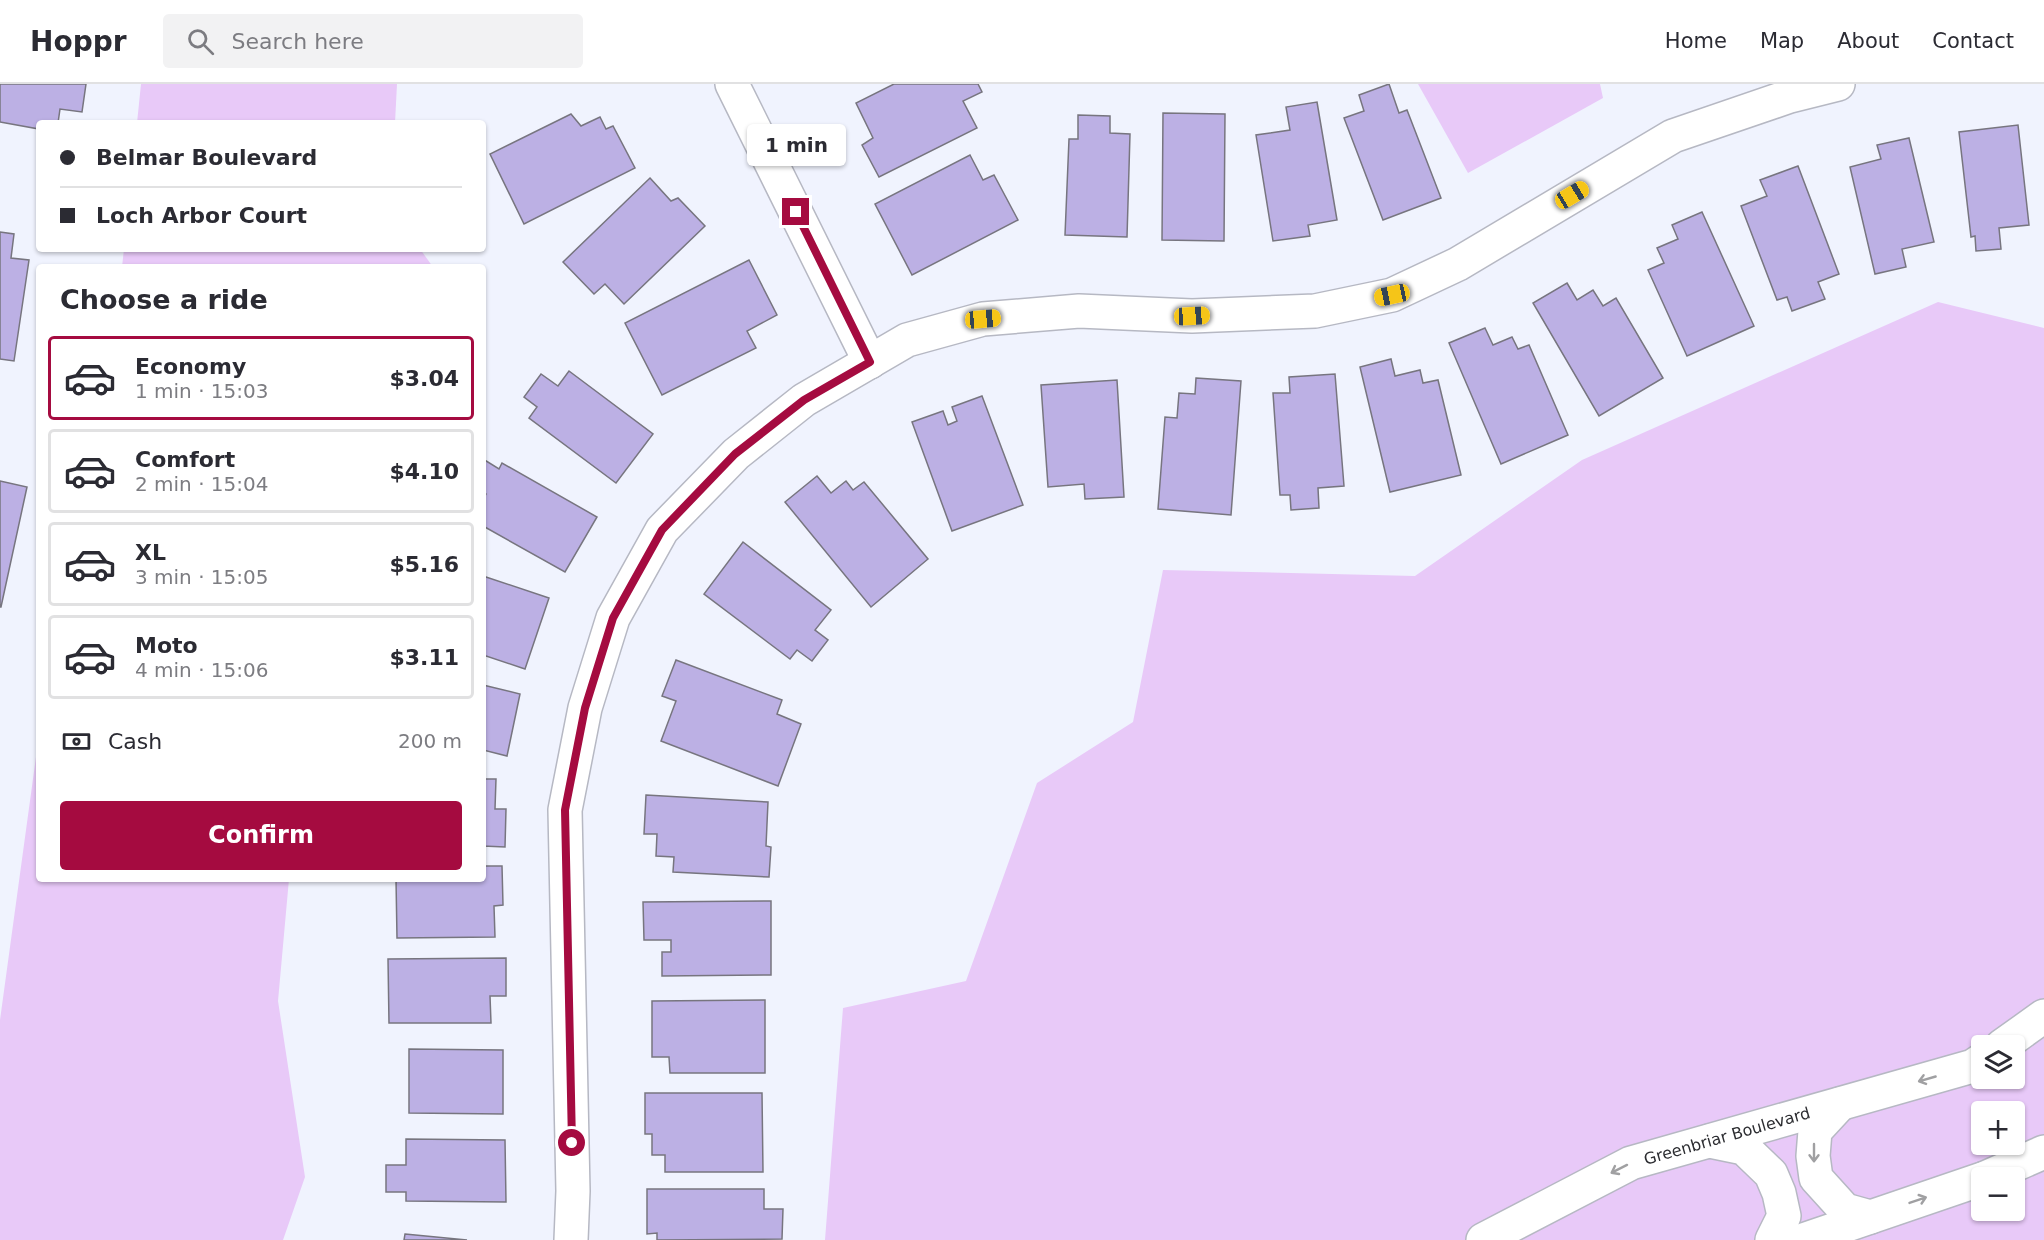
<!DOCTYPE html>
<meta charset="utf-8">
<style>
body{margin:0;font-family:"DejaVu Sans",sans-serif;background:#f2f2f3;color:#2b2b33;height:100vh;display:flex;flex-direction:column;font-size:22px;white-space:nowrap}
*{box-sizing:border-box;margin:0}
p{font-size:20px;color:#7c7c81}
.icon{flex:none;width:33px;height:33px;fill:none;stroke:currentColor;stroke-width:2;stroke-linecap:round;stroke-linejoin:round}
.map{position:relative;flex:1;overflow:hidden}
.drawer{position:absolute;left:36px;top:180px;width:450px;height:618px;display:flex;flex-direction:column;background:#fff;border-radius:6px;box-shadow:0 2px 4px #0004}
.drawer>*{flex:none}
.hud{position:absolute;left:36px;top:36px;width:450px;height:132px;border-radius:6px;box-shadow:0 2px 4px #0004;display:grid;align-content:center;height:132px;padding:0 24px;background:#fff}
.controls{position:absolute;left:1971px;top:951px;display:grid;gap:12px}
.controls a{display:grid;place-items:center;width:54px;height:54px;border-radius:6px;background:#fff;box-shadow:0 2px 4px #0004;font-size:30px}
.end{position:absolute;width:27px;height:27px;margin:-14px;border:8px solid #a50b40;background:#fff;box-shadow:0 0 0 3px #fff}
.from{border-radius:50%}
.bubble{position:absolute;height:42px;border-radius:6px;background:#fff;box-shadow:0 2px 4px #0004;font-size:20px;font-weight:800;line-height:42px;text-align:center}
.car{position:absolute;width:18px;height:36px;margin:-18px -9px;border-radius:8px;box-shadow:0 0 4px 2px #0007;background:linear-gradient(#f5c518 24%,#345 0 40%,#f5c518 0 76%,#345 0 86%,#f5c518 0)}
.hud b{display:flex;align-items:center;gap:21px;height:57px;font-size:22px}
.hud b+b{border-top:2px solid #e1e1e2}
.hud i{width:15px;height:15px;background:#2b2b33}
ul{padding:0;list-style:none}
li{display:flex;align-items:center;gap:18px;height:84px;margin:0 12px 9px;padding:0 12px;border:3px solid #e1e1e2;border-radius:6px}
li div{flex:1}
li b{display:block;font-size:22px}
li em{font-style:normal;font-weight:800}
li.selected{border-color:#a50b40}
li>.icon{width:54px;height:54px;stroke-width:1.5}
h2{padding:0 24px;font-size:27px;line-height:72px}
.pay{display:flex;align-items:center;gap:15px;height:66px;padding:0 24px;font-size:22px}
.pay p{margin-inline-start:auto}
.cta{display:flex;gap:12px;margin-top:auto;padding:12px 24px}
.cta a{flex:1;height:69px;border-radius:6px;background:#a50b40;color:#fff;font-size:24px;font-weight:800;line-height:69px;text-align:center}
header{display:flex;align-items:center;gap:36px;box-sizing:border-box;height:84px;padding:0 30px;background:#fff;border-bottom:2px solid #e1e1e2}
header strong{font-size:28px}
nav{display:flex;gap:33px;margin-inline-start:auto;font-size:21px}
.search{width:420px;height:54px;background:#f2f2f3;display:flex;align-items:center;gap:15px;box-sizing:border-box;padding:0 21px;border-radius:6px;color:#7c7c81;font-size:22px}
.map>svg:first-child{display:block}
.green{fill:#e8c9f8;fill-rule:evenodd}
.building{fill:#bcb0e4;stroke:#77757f;stroke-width:1.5}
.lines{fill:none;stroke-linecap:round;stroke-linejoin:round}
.minor-casing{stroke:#b6b8c3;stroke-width:36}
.minor{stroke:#fff;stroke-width:33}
.oneway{stroke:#a0a0a2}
.route{stroke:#a50b40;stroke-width:8}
.labels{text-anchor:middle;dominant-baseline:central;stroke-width:6;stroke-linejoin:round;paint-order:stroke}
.street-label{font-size:16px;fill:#2c2d31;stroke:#fff}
</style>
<header>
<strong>Hoppr</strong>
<div class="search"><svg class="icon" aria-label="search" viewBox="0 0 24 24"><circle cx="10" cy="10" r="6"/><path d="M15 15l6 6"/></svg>Search here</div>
<nav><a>Home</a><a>Map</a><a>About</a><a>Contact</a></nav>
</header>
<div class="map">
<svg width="2044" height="1156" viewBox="0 0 2044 1156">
<rect width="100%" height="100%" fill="#f0f3fe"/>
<g class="green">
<path d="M141,0H397L395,39H137Z"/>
<path d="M1418,0H1600L1603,14L1468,89Z"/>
<path d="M124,165H420L433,183H122Z"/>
<path d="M1938,218L2044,244V1156H825L843,924L966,897L1037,699L1133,638L1163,486L1415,492L1582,376ZM1982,962H2014V994H1982ZM1982,1028H2014V1060H1982ZM1982,1094H2014V1126H1982Z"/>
<path d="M39,651V795H289L278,917L305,1093L283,1156H0V936Z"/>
</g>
<g class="building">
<path d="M0,0H86L82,28L60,25L58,39H39V45L0,38Z"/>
<path d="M894,0H978L982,8L963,17L977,44L879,93L862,61L873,54L856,19Z"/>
<path d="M1389,0L1399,29L1407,26L1441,114L1383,136L1344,34L1364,27L1359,11Z"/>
<path d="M1317,18L1337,136L1308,141L1310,152L1273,157L1256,51L1290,46L1286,23Z"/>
<path d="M1163,29L1225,30L1224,157L1162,156Z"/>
<path d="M571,30L581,42L600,33L606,45L613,42L635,84L524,140L490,70Z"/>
<path d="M1078,31L1110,32V49L1130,50L1127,153L1065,151L1069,55H1078Z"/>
<path d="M2018,41L2029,141L1999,144L2001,165L1976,167L1975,152L1971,153L1959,48Z"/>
<path d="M1909,54L1934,158L1902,165L1906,183L1875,190L1850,83L1881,75L1877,61Z"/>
<path d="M970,71L983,96L994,91L1018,136L912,191L875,120Z"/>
<path d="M1798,82L1839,190L1818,198L1825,215L1792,227L1787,213L1777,216L1741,122L1767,112L1760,96Z"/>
<path d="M650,94L671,117L678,114L705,142L624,220L605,200L594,210L563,178Z"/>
<path d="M1702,128L1754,242L1687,272L1648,186L1664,179L1657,164L1678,155L1672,141Z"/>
<path d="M0,148L14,150L11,174L29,176L14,277L0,275Z"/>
<path d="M749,176L777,231L747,247L756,264L662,311L625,239Z"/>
<path d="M1567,199L1577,216L1593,206L1603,222L1616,214L1663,294L1599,332L1533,219Z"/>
<path d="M1485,244L1493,261L1512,253L1518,265L1529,261L1568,351L1501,380L1449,259Z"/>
<path d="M1391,275L1395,292L1420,286L1423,299L1438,296L1461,391L1390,408L1360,283Z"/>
<path d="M569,287L653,350L616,399L529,334L537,323L524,313L541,290L558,302Z"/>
<path d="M1335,290L1344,402L1318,404L1319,424L1291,426L1290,411H1280L1273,309H1290L1289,293Z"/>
<path d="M1196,294L1241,297L1231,431L1158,425L1165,333L1177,334L1179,309L1195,310Z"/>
<path d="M1117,296L1124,413L1085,415L1084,400L1048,403L1041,301Z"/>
<path d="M982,312L1023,421L952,447L912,338L943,327L948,341L957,337L952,323Z"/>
<path d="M483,375L499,385L502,379L597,433L565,488L483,442V416L486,410L483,408Z"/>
<path d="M817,392L831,409L846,397L853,406L864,398L928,475L871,523L785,418Z"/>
<path d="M0,397L27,403L1,523H0Z"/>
<path d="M743,458L831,526L815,546L828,556L812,577L797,566L790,575L704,510Z"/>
<path d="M483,492L549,514L525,585L483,571Z"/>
<path d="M676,576L782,616L777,630L801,640L778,702L661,657L676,617L662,612Z"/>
<path d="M483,601L520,610L507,672L483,666Z"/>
<path d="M483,695H496L495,725H506L505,763L483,762Z"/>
<path d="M646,711L768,718L766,762L771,763L769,793L673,788L674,773L656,772L657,750H644Z"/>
<path d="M483,782H502L503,821L494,822L495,853L397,854L396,795H483Z"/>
<path d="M771,817V891L662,892V868H671V856H644L643,818Z"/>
<path d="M506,874V912H490L491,939H389L388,875Z"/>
<path d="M765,916V989H670L669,973H652V917Z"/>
<path d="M409,965L503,966V1030L409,1029Z"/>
<path d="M645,1009H762L763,1088H665V1071H652V1050H645Z"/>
<path d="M406,1055L505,1056L506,1118L406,1117V1108H386V1081H406Z"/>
<path d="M647,1105H764V1125H783L782,1155L657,1156V1149L647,1150Z"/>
<path d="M405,1150L467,1156H404Z"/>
</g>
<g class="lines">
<g class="minor-casing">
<g id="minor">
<path d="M732,0L870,278"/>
<path d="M2002,962L2044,932"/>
<path d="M1840,1020L1815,1047L1813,1072L1816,1094L1845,1126L1870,1133"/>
<path d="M1710,1057L1744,1064L1771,1090L1779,1109L1784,1132L1772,1156"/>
<path d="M1985,1094L2044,1068"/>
<path d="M571,1156L573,1107L565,726L585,624L613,534L662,446L736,370L804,316L907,256L983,235L1079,227L1192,232L1315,227L1392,211L1458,180L1673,52L1790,12L1838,0"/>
<path d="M1483,1156L1631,1079L1973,982L1982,976"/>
<path d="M1803,1156L1982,1095"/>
</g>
</g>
<use href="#minor" class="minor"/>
</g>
<defs><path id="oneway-shaft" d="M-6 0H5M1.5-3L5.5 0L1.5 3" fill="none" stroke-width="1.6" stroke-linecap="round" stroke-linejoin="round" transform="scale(1.5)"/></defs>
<g class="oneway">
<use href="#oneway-shaft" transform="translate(1927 995) rotate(164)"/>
<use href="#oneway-shaft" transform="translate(1814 1069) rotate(90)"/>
<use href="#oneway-shaft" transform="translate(1619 1085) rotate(153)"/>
<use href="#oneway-shaft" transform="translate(1918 1116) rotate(-19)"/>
</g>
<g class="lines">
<path class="route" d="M572,1059L565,726L585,624L613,534L662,446L735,370L804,316L870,278L796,128"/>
</g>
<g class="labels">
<g class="street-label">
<text transform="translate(1727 1052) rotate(-16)">Greenbriar Boulevard</text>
</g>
</g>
</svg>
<div class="controls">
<a><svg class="icon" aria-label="layers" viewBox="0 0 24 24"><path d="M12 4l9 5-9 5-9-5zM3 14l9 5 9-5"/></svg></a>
<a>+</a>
<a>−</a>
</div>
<i class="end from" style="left:572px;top:1059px"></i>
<i class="end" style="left:796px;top:128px"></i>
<div class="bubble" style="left:747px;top:40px;width:99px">1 min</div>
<i class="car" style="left:1572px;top:111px;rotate:59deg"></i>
<i class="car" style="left:1392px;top:211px;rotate:258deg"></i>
<i class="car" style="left:1192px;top:232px;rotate:87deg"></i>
<i class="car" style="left:983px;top:235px;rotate:85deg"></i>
<div class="hud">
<b><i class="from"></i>Belmar Boulevard</b>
<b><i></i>Loch Arbor Court</b>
</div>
<section class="drawer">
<h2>Choose a ride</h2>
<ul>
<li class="selected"><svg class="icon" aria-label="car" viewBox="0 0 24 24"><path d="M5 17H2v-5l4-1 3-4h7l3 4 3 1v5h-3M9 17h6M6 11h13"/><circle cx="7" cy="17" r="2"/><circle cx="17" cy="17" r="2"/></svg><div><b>Economy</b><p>1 min · 15:03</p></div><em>$3.04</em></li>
<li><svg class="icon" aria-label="car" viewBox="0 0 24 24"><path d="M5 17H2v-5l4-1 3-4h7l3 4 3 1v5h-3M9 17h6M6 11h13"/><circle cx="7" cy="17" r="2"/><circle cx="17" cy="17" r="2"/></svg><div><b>Comfort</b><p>2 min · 15:04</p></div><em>$4.10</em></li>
<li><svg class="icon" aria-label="car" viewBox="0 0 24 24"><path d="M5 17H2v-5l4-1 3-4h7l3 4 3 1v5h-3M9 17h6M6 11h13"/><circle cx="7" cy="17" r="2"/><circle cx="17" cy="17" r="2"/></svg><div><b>XL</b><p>3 min · 15:05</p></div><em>$5.16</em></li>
<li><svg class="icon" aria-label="car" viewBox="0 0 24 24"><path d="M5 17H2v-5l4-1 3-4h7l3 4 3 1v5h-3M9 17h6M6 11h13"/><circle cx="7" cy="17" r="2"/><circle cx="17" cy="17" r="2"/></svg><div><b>Moto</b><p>4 min · 15:06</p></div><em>$3.11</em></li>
</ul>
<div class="pay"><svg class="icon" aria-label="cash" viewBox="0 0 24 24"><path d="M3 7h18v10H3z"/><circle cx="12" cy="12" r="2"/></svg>Cash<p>200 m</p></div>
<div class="cta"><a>Confirm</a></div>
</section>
</div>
